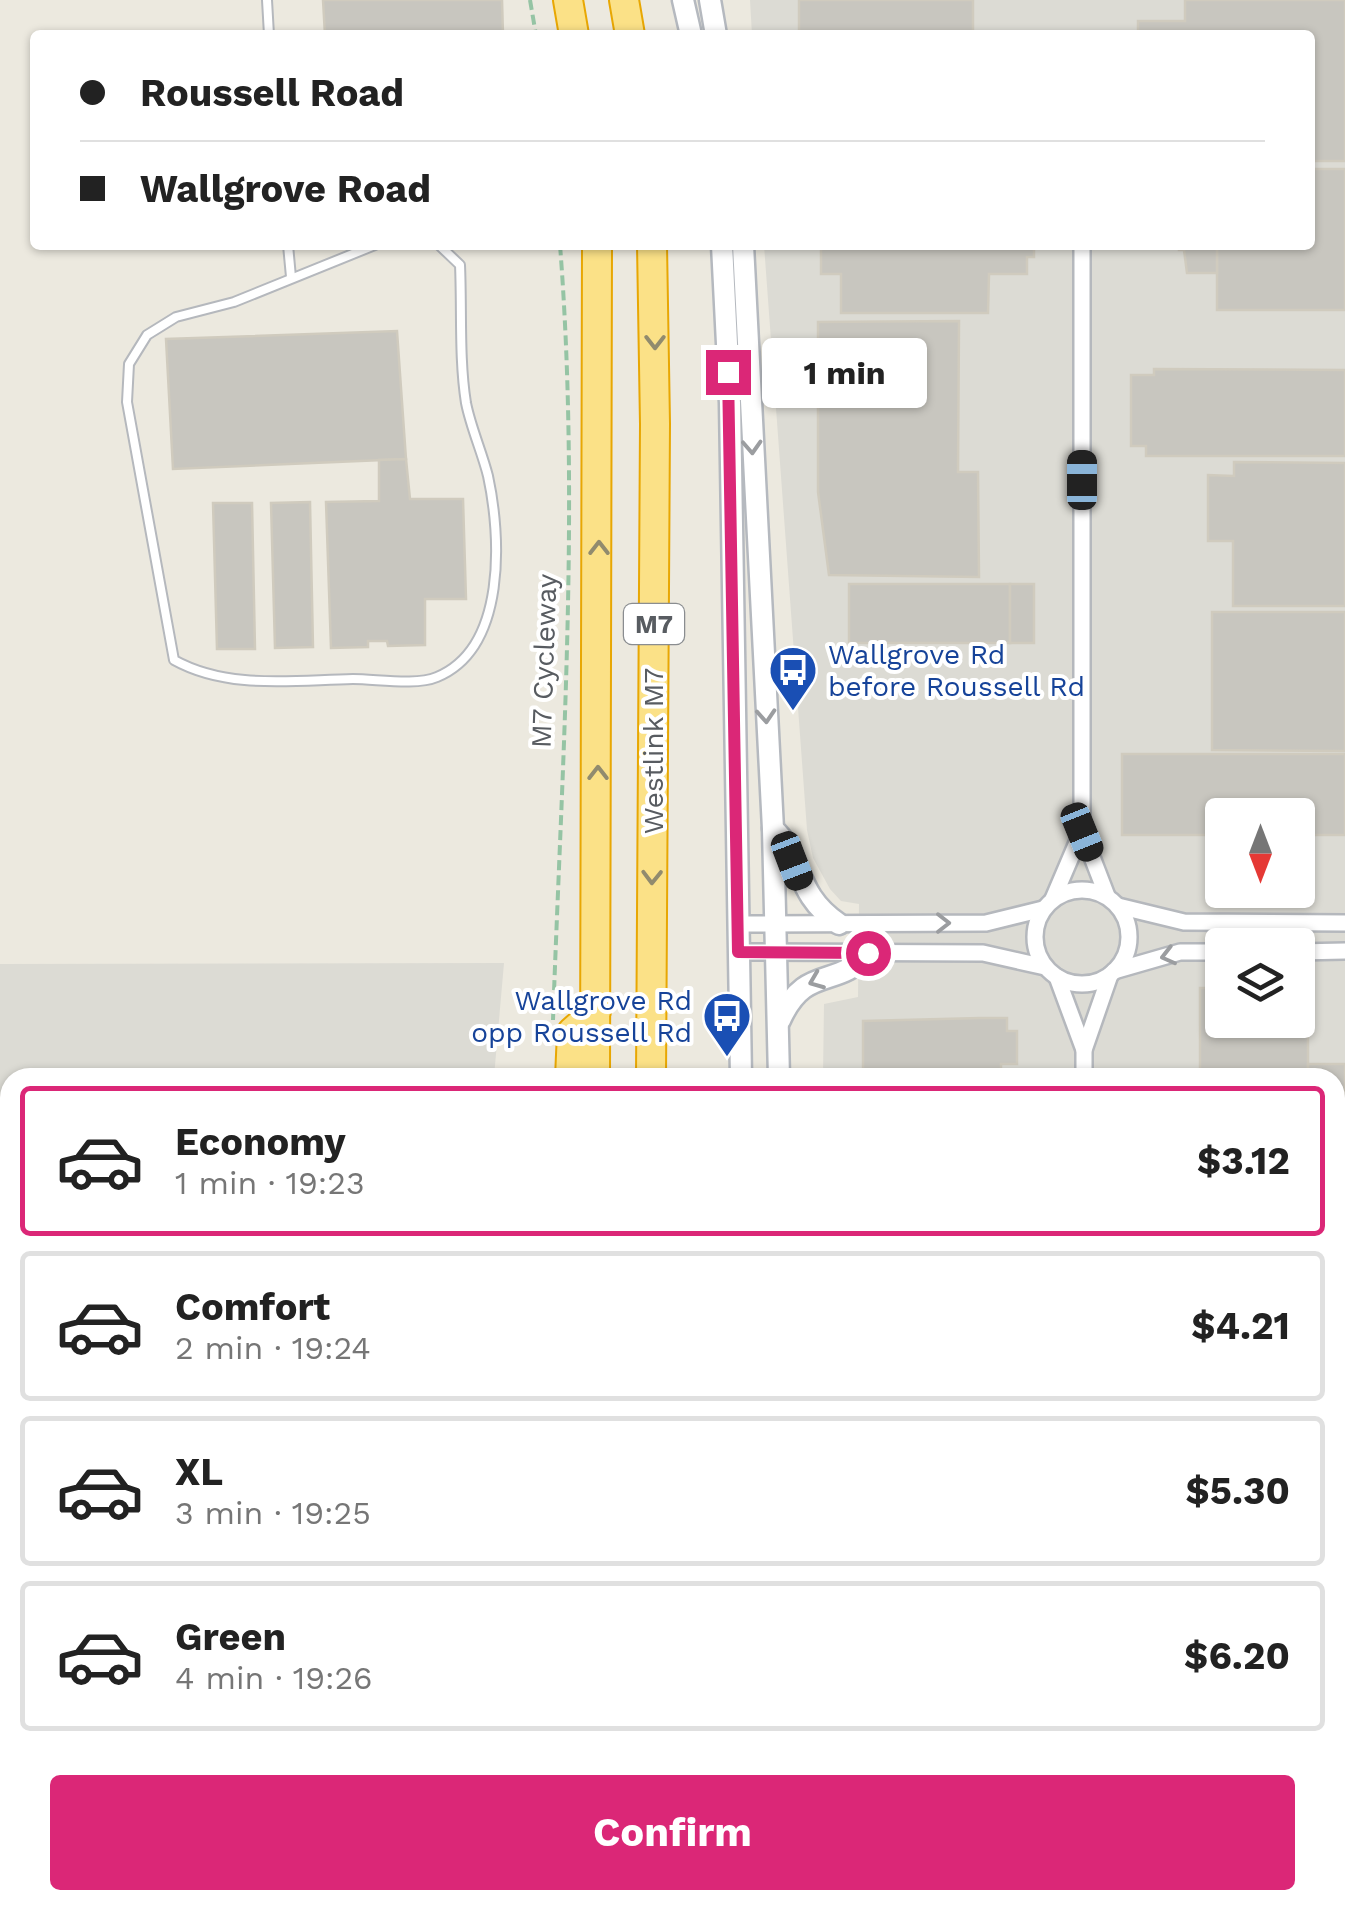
<!DOCTYPE html>
<meta charset="utf-8">
<style>
body{margin:0;font-family:"Work Sans",sans-serif;background:#f6f6f6;color:#222;height:100vh;display:flex;flex-direction:column;font-size:38px;white-space:nowrap}
*{box-sizing:border-box;margin:0}
p{font-size:32px;color:#767676}
.icon{flex:none;width:55px;height:55px;fill:none;stroke:currentColor;stroke-width:2;stroke-linecap:round;stroke-linejoin:round}
.map{position:relative;flex:1;overflow:hidden}
.panel{position:absolute;left:0px;top:1068px;width:1345px;height:842px;display:flex;flex-direction:column;background:#fff;border-radius:30px 30px 0 0;box-shadow:0 2px 8px #0004}
.panel>*{flex:none}
.guide{position:absolute;left:30px;top:30px;width:1285px;height:220px;border-radius:10px;box-shadow:0 2px 8px #0004;display:grid;align-content:center;height:220px;padding:0 50px;background:#fff}
.needle{width:65px;rotate:180deg}
.buttons{position:absolute;left:1205px;top:798px;display:grid;gap:20px}
.buttons a{display:grid;place-items:center;width:110px;height:110px;border-radius:10px;background:#fff;box-shadow:0 2px 8px #0004;font-size:50px}
.end{position:absolute;width:45px;height:45px;margin:-22px;border:12px solid #db2777;background:#fff;box-shadow:0 0 0 5px #fff}
.from{border-radius:50%}
.bubble{position:absolute;height:70px;border-radius:10px;background:#fff;box-shadow:0 2px 8px #0004;font-size:32px;font-weight:700;line-height:70px;text-align:center}
.car{position:absolute;width:30px;height:60px;margin:-30px -15px;border-radius:12px;box-shadow:0 0 8px 2px #0007;background:linear-gradient(#222 24%,#8ab4d8 0 40%,#222 0 76%,#8ab4d8 0 86%,#222 0)}
.guide b{display:flex;align-items:center;gap:35px;height:95px;font-size:38px}
.guide b+b{border-top:2px solid #e0e0e0}
.guide i{width:25px;height:25px;background:#222}
ul{padding:18px 0 0;list-style:none}
li{display:flex;align-items:center;gap:30px;height:150px;margin:0 20px 15px;padding:0 30px;border:5px solid #e0e0e0;border-radius:10px}
li div{flex:1}
li b{display:block;font-size:38px}
li em{font-style:normal;font-weight:700}
li.selected{border-color:#db2777}
li>.icon{width:90px;height:90px;stroke-width:1.5}
.action{display:flex;gap:20px;margin-top:auto;padding:20px 50px}
.action a{flex:1;height:115px;border-radius:10px;background:#db2777;color:#fff;font-size:40px;font-weight:700;line-height:115px;text-align:center}
.map>svg:first-child{display:block}
.industrial{fill:#dcdbd4;fill-rule:evenodd}
.green{fill:#bbe4bd}
.building{fill:#c8c6bf;stroke:#d0cbbe;stroke-width:2.5}
.lines{fill:none;stroke-linecap:round;stroke-linejoin:round}
.lane-casing{stroke:#b5b8bd;stroke-width:12}
.street-casing{stroke:#b5b8bd;stroke-width:20}
.secondary-casing{stroke:#b5b9bf;stroke-width:25}
.highway-casing{stroke:#e8a703;stroke-width:32}
.path{stroke:#95c4a4;stroke-width:4;stroke-dasharray:10 5;stroke-linecap:butt}
.lane{stroke:#fff;stroke-width:8}
.street{stroke:#fff;stroke-width:15}
.secondary{stroke:#fff;stroke-width:20}
.highway{stroke:#fbe187;stroke-width:28}
.oneway{stroke:#918b6e}
.oneway2{stroke:#9b9da0}
.route{stroke:#db2777;stroke-width:12}
.labels{text-anchor:middle;dominant-baseline:central;stroke-width:8;stroke-linejoin:round;paint-order:stroke}
.shield{fill:#fff;stroke:#8a8d90;stroke-width:2.5}
.shield-label{font-size:25px;font-weight:bold;fill:#585c61}
.transit-label{font-size:28px;fill:#164399;stroke:#fff;text-anchor:start}
.street-label{font-size:28px;fill:#585c61;stroke:#fff}
</style>
<div class="map">
<svg width="1345" height="1909" viewBox="0 0 1345 1909">
<rect width="100%" height="100%" fill="#ece9df"/>
<g class="industrial">
<path d="M750,0H1345V1732H1335V1078L823,1077L824,1004L858,997L859,904L841,901L830,889L813,858L807,830L764,245H1310V35H752ZM1222,815H1298V890H1222ZM1222,945H1298V1020H1222Z"/>
<path d="M504,963L494,1077L10,1078V1900H373L370,1909H0V964Z"/>
</g>
<path class="green" d="M902,1900H1176L1213,1909H902Z"/>
<g class="building">
<path d="M323,0H502L503,35H325Z"/>
<rect x="799" y="0" width="174" height="35"/>
<path d="M1185,0H1345V161H1310V35H1138V21H1185Z"/>
<path d="M1310,169H1345V310H1217V245H1310Z"/>
<path d="M821,245H1034V257H1027V274H989L988,313H841V274H821Z"/>
<path d="M1179,245H1217V273H1187L1184,250H1179Z"/>
<path d="M959,321L958,472H978L979,577L829,575L818,492V322Z"/>
<path d="M397,331L406,459L173,469L166,339Z"/>
<path d="M1154,369L1345,370V456H1146V446H1131V375H1154Z"/>
<path d="M406,459L410,499H463L466,599H425V645L388,646L387,641H368V647L331,648L326,502L379,501V460Z"/>
<path d="M1234,462L1345,463V606H1233V541H1208V475L1234,476Z"/>
<path d="M310,502L313,647L275,648L271,503Z"/>
<path d="M213,503H252L255,649H217Z"/>
<rect x="849" y="584" width="161" height="59"/>
<rect x="1010" y="584" width="24" height="59"/>
<path d="M1212,612H1345V751L1212,750Z"/>
<path d="M1122,754H1345V835H1298V815H1222V835H1122Z"/>
<path d="M1200,988H1222V1020H1298V988H1308V1078H1200Z"/>
<path d="M980,1018H1007V1031H1017V1064H1001V1078H863V1021Z"/>
<path d="M1308,1064H1345V1171H1335V1078H1308Z"/>
<rect x="1335" y="1171" width="10" height="107"/>
<rect x="0" y="1339" width="10" height="22"/>
<rect x="1335" y="1475" width="10" height="143"/>
<path d="M0,1481L4,1497L5,1486L10,1484V1523L0,1526Z"/>
<path d="M10,1523V1547L3,1548L0,1526Z"/>
<rect x="1335" y="1626" width="10" height="25"/>
<rect x="1335" y="1651" width="10" height="78"/>
</g>
<g class="lines">
<g class="lane-casing">
<g id="lane">
<path d="M267,0L269,35"/>
<path d="M288,245L291,277"/>
<path d="M375,245L234,302L176,317L147,335L129,364L127,402L174,660C228,690 293,680 353,679C377,679 416,686 437,677C507,648 501,536 488,476C482,452 471,428 466,403C459,359 462,310 460,265L439,245"/>
<path d="M0,1654L10,1689"/>
<path d="M75,1900L76,1909"/>
</g>
</g>
<g class="street-casing">
<g id="street">
<path d="M1082,245V831L1107,896"/>
<circle cx="1082" cy="937" r="47"/>
<path d="M1053,899L1082,831"/>
<path d="M1118,906L1184,922L1345,923"/>
<path d="M738,924L986,923L1043,909"/>
<path d="M738,952L983,953L1045,967"/>
<path d="M1298,952L1345,951"/>
<path d="M1114,971L1180,952H1222"/>
<path d="M1057,977L1084,1050"/>
<path d="M1084,1078V1050L1110,975"/>
<path d="M1335,1390H1345"/>
<path d="M0,1396L10,1393"/>
<path d="M0,1423H10"/>
</g>
</g>
<g class="secondary-casing">
<g id="secondary">
<path d="M683,0L691,35"/>
<path d="M710,0L716,35"/>
<path d="M722,245L730,403L741,1078"/>
<path d="M743,245L773,829L779,1078"/>
<path d="M773,829C804,857 793,893 839,924"/>
<path d="M780,1020C806,963 837,990 868,953"/>
<path d="M770,1900L773,1909"/>
<path d="M812,1900L815,1909"/>
</g>
</g>
<g class="highway-casing">
<g id="highway">
<path d="M568,0L574,35"/>
<path d="M624,0L630,35"/>
<path d="M570,1078L572,1032L596,1011"/>
<path d="M595,1078L597,245"/>
<path d="M651,1078L655,424L652,245"/>
<path d="M475,1909L478,1900"/>
<path d="M588,1909V1900"/>
<path d="M644,1909V1900"/>
<path d="M705,1909V1900"/>
</g>
</g>
<g class="path">
<path d="M530,0L536,35"/>
<path d="M553,1020C562,763 580,502 560,245"/>
<path d="M848,1900L850,1909"/>
<path d="M289,1909L291,1900"/>
<path d="M427,1909L431,1900"/>
</g>
<use href="#lane" class="lane"/>
<use href="#street" class="street"/>
<use href="#secondary" class="secondary"/>
<use href="#highway" class="highway"/>
</g>
<defs><path id="oneway-chevron" d="M-2-3.5L2.5 0L-2 3.5" fill="none" stroke-width="1.6" stroke-linecap="round" stroke-linejoin="round" transform="scale(2.5)"/></defs>
<g class="oneway">
<use href="#oneway-chevron" transform="translate(655 342) rotate(90)"/>
<use href="#oneway-chevron" transform="translate(599 548) rotate(-90)"/>
<use href="#oneway-chevron" transform="translate(598 773) rotate(-90)"/>
<use href="#oneway-chevron" transform="translate(652 877) rotate(91)"/>
</g>
<g class="oneway2">
<use href="#oneway-chevron" transform="translate(752 447) rotate(87)"/>
<use href="#oneway-chevron" transform="translate(766 716) rotate(86)"/>
<use href="#oneway-chevron" transform="translate(943 923)"/>
<use href="#oneway-chevron" transform="translate(1168 956) rotate(166)"/>
<use href="#oneway-chevron" transform="translate(816 981) rotate(158)"/>
</g>
<g class="lines">
<path class="route" d="M728,372L738,952L868,953"/>
</g>
<defs>
<g id="bus-pin" transform="scale(2.5)"><path d="M0 17L-7.5 6A9.5 9.5 0 1 1 7.5 6Z" fill="#1a4fb4" stroke="#fff"/><path d="M-5-6H5V4H4V6H2V4H-2V6H-4V4H-5ZM-3.5-4V0h7V-4ZM-3.5 1.2v1.5H-2V1.2ZM2 1.2v1.5H3.5V1.2Z" fill="#fff"/></g>
</defs>
<g fill-rule="evenodd">
<use href="#bus-pin" x="793" y="670"/>
<use href="#bus-pin" x="727" y="1016"/>
</g>
<g class="labels">
<rect class="shield" x="624" y="604" width="60" height="40" rx="8"/>
<g class="shield-label">
<text x="654" y="624">M7</text>
</g>
<g class="transit-label">
<text x="828" y="654">Wallgrove Rd<tspan x="828" dy="32">before Roussell Rd</tspan></text>
<text x="692" y="1000" text-anchor="end">Wallgrove Rd<tspan x="692" dy="32">opp Roussell Rd</tspan></text>
</g>
<g class="street-label">
<text transform="translate(544 661) rotate(-88)">M7 Cycleway</text>
<text transform="translate(653 751) rotate(-90)">Westlink M7</text>
</g>
</g>
</svg>
<div class="buttons">
<a><svg class="needle" viewBox="-14 -14 28 28"><path d="M0-13l5 13h-10z" fill="#e53935"/><path d="M0 13l5-13h-10z" fill="#767676"/></svg></a>
<a><svg class="icon" aria-label="layers" viewBox="0 0 24 24"><path d="M12 4l9 5-9 5-9-5zM3 14l9 5 9-5"/></svg></a>
</div>
<i class="end from" style="left:868px;top:953px"></i>
<i class="end" style="left:728px;top:372px"></i>
<div class="bubble" style="left:762px;top:338px;width:165px">1 min</div>
<i class="car" style="left:1082px;top:480px;rotate:0deg"></i>
<i class="car" style="left:1082px;top:832px;rotate:158deg"></i>
<i class="car" style="left:792px;top:861px;rotate:159deg"></i>
<div class="guide">
<b><i class="from"></i>Roussell Road</b>
<b><i></i>Wallgrove Road</b>
</div>
<section class="panel">
<ul>
<li class="selected"><svg class="icon" aria-label="car" viewBox="0 0 24 24"><path d="M5 17H2v-5l4-1 3-4h7l3 4 3 1v5h-3M9 17h6M6 11h13"/><circle cx="7" cy="17" r="2"/><circle cx="17" cy="17" r="2"/></svg><div><b>Economy</b><p>1 min · 19:23</p></div><em>$3.12</em></li>
<li><svg class="icon" aria-label="car" viewBox="0 0 24 24"><path d="M5 17H2v-5l4-1 3-4h7l3 4 3 1v5h-3M9 17h6M6 11h13"/><circle cx="7" cy="17" r="2"/><circle cx="17" cy="17" r="2"/></svg><div><b>Comfort</b><p>2 min · 19:24</p></div><em>$4.21</em></li>
<li><svg class="icon" aria-label="car" viewBox="0 0 24 24"><path d="M5 17H2v-5l4-1 3-4h7l3 4 3 1v5h-3M9 17h6M6 11h13"/><circle cx="7" cy="17" r="2"/><circle cx="17" cy="17" r="2"/></svg><div><b>XL</b><p>3 min · 19:25</p></div><em>$5.30</em></li>
<li><svg class="icon" aria-label="car" viewBox="0 0 24 24"><path d="M5 17H2v-5l4-1 3-4h7l3 4 3 1v5h-3M9 17h6M6 11h13"/><circle cx="7" cy="17" r="2"/><circle cx="17" cy="17" r="2"/></svg><div><b>Green</b><p>4 min · 19:26</p></div><em>$6.20</em></li>
</ul>
<div class="action"><a>Confirm</a></div>
</section>
</div>
